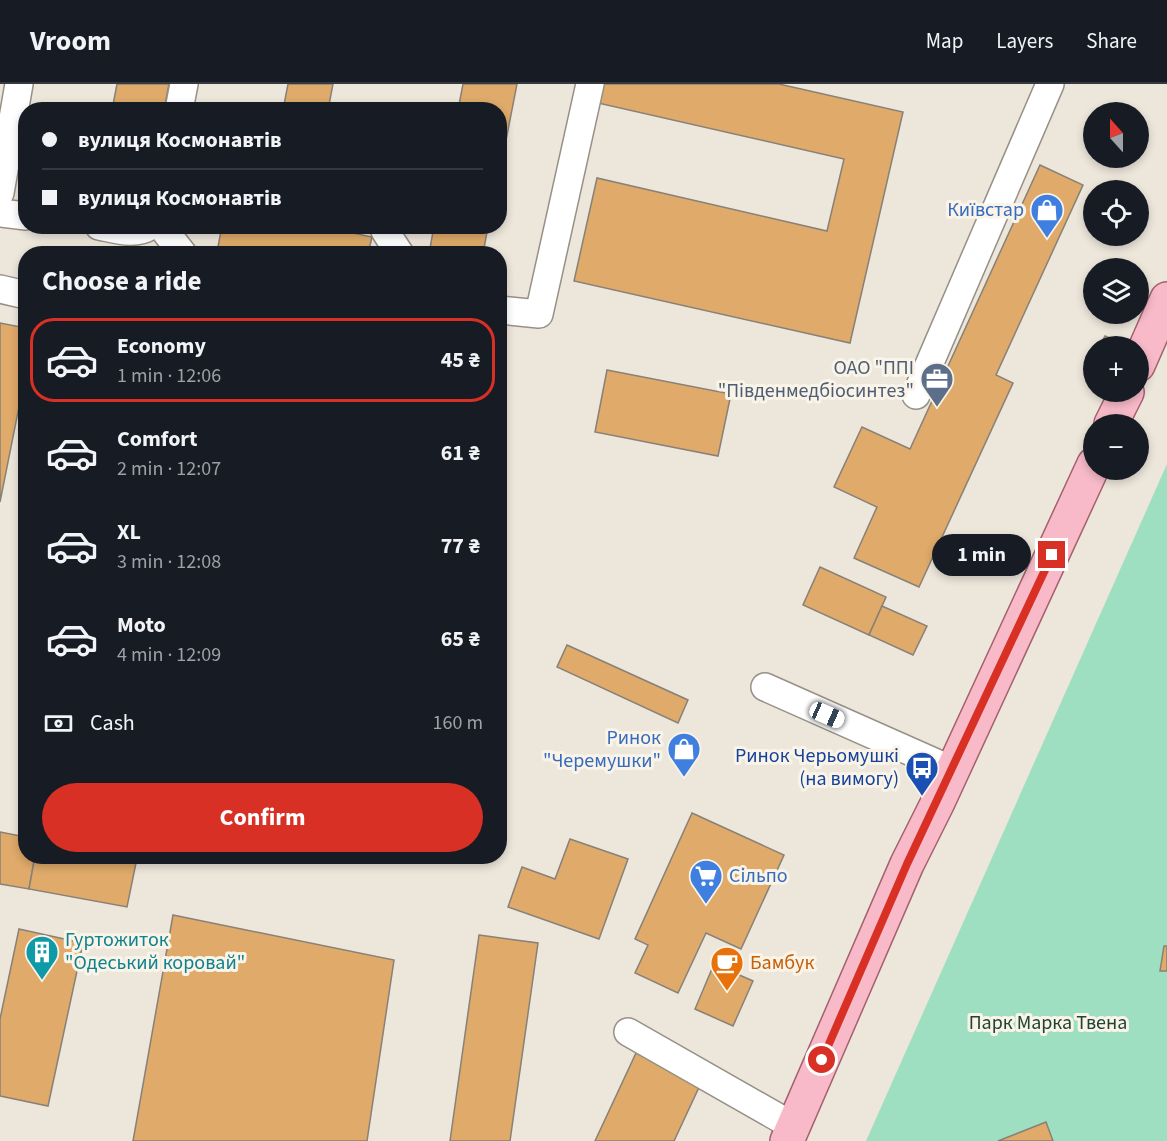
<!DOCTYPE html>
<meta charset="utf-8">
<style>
body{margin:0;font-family:"Source Sans 3",sans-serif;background:#20242c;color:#f1f3f6;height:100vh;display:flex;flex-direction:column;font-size:22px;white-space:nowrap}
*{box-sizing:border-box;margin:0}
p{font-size:20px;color:#9ea1a6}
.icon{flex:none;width:33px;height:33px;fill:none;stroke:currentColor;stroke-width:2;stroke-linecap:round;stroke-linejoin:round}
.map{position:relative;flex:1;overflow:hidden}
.panel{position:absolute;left:18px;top:162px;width:489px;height:618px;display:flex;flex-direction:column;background:#171b24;border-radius:24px;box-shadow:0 3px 9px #0003}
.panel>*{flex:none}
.top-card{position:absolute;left:18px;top:18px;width:489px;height:132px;border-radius:24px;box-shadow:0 3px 9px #0003;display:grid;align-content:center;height:132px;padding:0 24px;background:#171b24}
.needle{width:39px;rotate:339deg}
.buttons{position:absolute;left:1083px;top:18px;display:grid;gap:12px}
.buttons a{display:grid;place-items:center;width:66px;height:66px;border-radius:50%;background:#171b24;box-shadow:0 3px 9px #0003;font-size:30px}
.end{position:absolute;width:27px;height:27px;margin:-14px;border:8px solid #d93025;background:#fff;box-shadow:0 0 0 3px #fff}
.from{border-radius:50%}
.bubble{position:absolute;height:42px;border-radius:21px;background:#171b24;box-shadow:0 3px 9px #0003;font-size:20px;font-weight:700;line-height:42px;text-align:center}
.car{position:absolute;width:18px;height:36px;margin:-18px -9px;border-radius:8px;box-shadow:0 0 4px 2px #0007;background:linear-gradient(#fff 24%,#345 0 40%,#fff 0 76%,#345 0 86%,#fff 0)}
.top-card b{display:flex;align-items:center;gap:21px;height:57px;font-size:22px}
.top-card b+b{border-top:2px solid #363941}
.top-card i{width:15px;height:15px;background:#f1f3f6}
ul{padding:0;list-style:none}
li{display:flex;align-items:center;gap:18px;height:84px;margin:0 12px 9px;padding:0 12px;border:3px solid transparent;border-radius:24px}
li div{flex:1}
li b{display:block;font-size:22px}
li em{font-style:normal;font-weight:700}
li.current{border-color:#d93025}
li>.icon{width:54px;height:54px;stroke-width:1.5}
h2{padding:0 24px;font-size:27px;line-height:72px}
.pay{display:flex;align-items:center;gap:15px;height:66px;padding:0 24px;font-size:22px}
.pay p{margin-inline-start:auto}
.cta{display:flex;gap:12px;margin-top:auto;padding:12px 24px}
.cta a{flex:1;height:69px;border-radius:36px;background:#d93025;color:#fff;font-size:24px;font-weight:700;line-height:69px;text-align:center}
header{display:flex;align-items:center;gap:36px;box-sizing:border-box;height:84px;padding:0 30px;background:#171b24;border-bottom:2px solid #363941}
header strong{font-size:28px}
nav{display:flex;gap:33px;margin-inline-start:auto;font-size:21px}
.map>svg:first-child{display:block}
.green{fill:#9ddfc0}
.building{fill:#dfaa6a;stroke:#888178;stroke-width:1.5}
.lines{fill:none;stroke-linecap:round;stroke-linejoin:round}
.minor-casing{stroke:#979086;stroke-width:30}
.major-casing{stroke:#a4606e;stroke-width:36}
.minor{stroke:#fff;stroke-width:27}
.major{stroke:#f8bac8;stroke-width:33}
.route{stroke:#d93025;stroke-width:8}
.labels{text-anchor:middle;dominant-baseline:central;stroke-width:6;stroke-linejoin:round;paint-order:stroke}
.shop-label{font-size:20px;fill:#366cbe;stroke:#faf3e8;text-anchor:end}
.service-label{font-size:20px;fill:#4e5e75;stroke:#faf3e8;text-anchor:end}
.transit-label{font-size:20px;fill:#164399;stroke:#faf3e8;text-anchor:end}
.culture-label{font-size:20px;fill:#0d838f;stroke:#faf3e8;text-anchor:start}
.food-label{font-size:20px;fill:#c56008;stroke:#faf3e8;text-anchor:start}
.park-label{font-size:20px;fill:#1d4434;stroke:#faf3e8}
</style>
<header>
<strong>Vroom</strong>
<nav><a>Map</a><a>Layers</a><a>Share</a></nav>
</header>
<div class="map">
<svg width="1167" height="1057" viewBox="0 0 1167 1057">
<rect width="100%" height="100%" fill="#ede6db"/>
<path class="green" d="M1167,380V1057H866Z"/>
<g class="building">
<path d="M117,0H169L164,26H112Z"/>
<path d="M288,0H333L328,26H283Z"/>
<path d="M463,0H517L500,87V26H458Z"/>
<path d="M603,0H779L903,28L850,259L574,197L597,94L827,147L844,75L598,19Z"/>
<path d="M1040,81L1083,101L996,291L1013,299L919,503L854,474L877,423L834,403L862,343L910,365Z"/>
<path d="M222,142L231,144V142H320L372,153L368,170H227L217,168Z"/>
<path d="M434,142H488L483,170H429Z"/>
<path d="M0,239L26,244V288L0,418Z"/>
<path d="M1105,252L1117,257L1114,262H1100Z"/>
<path d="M607,286L731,310L718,372L595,348Z"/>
<path d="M26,474V506L19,504Z"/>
<path d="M820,483L886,513L869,551L803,521Z"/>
<path d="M882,522L927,542L913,571L869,551Z"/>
<path d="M567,561L688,616L678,639L557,583Z"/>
<path d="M692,729L784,771L741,865L706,849L678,909L635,889L648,861L635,855Z"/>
<path d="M0,748L26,753V772H35L29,805L0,800Z"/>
<path d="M570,755L628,775L599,855L508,823L522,783L555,795Z"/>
<path d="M35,772H109L136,779L127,823L29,805Z"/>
<path d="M173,831L394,876L367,1057H133Z"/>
<path d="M19,845L83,859L48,1022L0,1012V935Z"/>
<path d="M479,851L538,859L510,1057H450Z"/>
<path d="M1164,862H1167V887H1160Z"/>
<path d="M714,880L753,897L733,942L695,925Z"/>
<path d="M636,969L701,999L674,1057H595Z"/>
<path d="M1046,1038L1053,1057H998Z"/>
</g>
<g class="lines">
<g class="minor-casing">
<g id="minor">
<path d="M179,26L184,0"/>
<path d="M0,109L19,0"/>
<path d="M0,129L26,132"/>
<path d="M99,142C115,145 135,152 150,142"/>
<path d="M161,142L183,170"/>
<path d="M386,142L385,147L400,170"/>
<path d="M0,205L26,211"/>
<path d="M500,226L539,230L590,0"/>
<path d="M916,311L1050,0"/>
<path d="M765,603L952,686"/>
<path d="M628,948L793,1042"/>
</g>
</g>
<g class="major-casing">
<g id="major">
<path d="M1138,281L1167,215"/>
<path d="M1111,340L1127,308"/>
<path d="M787,1057L907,780L938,718L1094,380"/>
</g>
</g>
<use href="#minor" class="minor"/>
<use href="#major" class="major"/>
</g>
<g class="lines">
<path class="route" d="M822,976L907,780L1052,471"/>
</g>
<defs>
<g id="shop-pin" transform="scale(1.725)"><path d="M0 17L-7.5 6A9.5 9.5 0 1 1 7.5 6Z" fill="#3f7fe0" stroke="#faf3e8"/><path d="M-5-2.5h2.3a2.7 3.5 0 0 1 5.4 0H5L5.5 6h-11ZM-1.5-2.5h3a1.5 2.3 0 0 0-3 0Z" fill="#fff"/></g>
<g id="office-pin" transform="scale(1.725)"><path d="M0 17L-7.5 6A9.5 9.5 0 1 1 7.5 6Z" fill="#5c6f8a" stroke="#faf3e8"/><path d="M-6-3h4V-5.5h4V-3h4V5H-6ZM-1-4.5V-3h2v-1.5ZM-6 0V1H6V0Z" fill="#fff"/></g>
<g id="bus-pin" transform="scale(1.725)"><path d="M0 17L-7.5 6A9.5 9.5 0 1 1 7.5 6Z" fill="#1a4fb4" stroke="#faf3e8"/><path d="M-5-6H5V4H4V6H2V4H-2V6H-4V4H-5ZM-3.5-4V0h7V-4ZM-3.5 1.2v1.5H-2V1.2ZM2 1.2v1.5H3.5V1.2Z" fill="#fff"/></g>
<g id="supermarket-pin" transform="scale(1.725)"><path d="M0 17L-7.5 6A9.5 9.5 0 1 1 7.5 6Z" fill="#3f7fe0" stroke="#faf3e8"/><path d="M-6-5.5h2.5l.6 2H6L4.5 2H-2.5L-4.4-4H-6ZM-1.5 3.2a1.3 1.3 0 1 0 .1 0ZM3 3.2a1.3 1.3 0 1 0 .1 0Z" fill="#fff"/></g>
<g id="building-pin" transform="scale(1.725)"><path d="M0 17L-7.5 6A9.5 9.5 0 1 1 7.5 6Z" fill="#0f9aa8" stroke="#faf3e8"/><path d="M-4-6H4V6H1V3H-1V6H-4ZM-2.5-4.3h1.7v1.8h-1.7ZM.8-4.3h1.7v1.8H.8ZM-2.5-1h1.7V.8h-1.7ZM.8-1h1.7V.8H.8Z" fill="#fff"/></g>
<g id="cafe-pin" transform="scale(1.725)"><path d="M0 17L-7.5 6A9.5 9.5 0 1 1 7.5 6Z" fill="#e8710a" stroke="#faf3e8"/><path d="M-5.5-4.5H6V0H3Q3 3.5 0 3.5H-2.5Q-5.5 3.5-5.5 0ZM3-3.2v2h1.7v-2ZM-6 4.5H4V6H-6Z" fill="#fff"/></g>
</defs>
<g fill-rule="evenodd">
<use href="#shop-pin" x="1047" y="126"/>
<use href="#office-pin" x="937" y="295"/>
<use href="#shop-pin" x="684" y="665"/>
<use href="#bus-pin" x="922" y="684"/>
<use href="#supermarket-pin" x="706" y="792"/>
<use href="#building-pin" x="42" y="868"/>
<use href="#cafe-pin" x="727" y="879"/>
</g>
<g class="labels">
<g class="shop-label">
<text x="1024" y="126">Київстар</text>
<text x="661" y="654">Ринок<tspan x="661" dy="23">"Черемушки"</tspan></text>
<text x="729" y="792" text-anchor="start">Сільпо</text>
</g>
<g class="service-label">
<text x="914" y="284">ОАО "ППІ<tspan x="914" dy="23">"Південмедбіосинтез"</tspan></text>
</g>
<g class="transit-label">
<text x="899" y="672">Ринок Черьомушкі<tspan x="899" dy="23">(на вимогу)</tspan></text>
</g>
<g class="culture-label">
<text x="65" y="856">Гуртожиток<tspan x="65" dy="23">"Одеський коровай"</tspan></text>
</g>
<g class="food-label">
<text x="750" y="879">Бамбук</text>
</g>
<g class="park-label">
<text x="1048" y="939">Парк Марка Твена</text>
</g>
</g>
</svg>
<div class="buttons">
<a><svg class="needle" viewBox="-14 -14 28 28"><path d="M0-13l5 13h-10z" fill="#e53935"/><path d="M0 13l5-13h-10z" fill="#9ea1a6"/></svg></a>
<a><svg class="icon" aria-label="locate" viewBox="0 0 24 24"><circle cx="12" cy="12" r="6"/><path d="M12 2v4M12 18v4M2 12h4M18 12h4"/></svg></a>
<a><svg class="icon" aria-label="layers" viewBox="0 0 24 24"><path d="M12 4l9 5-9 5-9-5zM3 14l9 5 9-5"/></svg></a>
<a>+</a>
<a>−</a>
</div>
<i class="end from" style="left:822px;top:976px"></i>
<i class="end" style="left:1052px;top:471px"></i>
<div class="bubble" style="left:932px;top:450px;width:99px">1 min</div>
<i class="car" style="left:827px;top:631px;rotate:114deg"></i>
<div class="top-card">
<b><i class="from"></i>вулиця Космонавтів</b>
<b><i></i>вулиця Космонавтів</b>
</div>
<section class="panel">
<h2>Choose a ride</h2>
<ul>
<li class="current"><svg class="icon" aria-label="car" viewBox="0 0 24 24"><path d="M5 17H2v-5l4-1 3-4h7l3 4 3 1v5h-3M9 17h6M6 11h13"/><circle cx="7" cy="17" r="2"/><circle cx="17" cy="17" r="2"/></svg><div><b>Economy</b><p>1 min · 12:06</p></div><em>45 ₴</em></li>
<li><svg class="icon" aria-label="car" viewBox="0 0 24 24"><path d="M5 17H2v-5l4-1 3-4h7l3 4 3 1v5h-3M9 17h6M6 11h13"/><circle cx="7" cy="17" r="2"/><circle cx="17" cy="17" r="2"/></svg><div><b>Comfort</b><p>2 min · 12:07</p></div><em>61 ₴</em></li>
<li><svg class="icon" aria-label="car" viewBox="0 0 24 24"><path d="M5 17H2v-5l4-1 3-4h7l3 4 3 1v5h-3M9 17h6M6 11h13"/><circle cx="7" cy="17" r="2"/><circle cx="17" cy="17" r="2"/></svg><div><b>XL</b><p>3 min · 12:08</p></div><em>77 ₴</em></li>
<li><svg class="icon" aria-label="car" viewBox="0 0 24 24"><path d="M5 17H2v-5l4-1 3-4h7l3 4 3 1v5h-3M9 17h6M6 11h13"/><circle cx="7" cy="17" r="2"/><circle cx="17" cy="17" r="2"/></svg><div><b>Moto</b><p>4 min · 12:09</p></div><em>65 ₴</em></li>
</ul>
<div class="pay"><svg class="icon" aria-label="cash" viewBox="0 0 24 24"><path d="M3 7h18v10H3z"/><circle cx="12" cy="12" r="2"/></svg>Cash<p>160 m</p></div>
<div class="cta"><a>Confirm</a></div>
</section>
</div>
